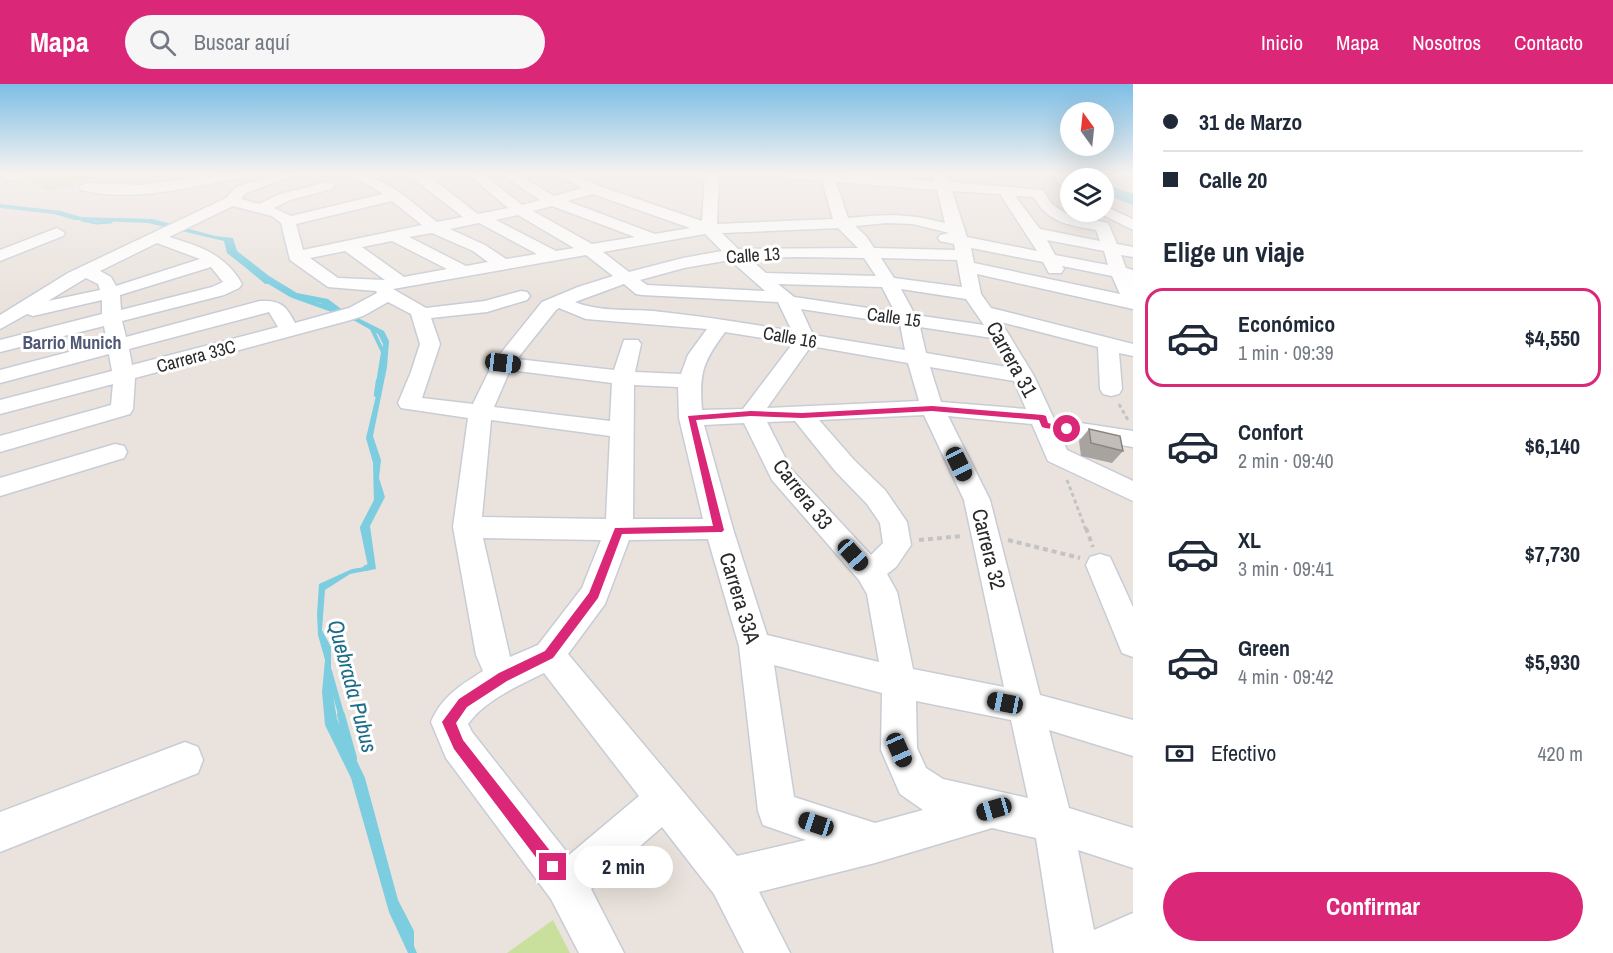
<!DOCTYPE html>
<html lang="es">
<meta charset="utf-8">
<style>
body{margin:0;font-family:"Archivo Narrow",sans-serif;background:#f6f6f7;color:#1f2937;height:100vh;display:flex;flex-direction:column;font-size:22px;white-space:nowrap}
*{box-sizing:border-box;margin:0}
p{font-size:20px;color:#747a83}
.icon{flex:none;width:33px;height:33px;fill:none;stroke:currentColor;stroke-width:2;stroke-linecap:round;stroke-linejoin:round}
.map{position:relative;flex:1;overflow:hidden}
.panel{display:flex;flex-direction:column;background:#fff;width:480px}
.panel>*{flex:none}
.top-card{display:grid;align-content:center;height:132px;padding:0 30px;background:#fff}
.needle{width:39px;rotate:345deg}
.fabs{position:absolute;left:1060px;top:18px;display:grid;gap:12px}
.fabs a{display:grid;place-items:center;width:54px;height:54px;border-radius:50%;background:#fff;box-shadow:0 6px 24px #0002;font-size:30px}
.end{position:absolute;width:27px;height:27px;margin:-14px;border:8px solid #db2777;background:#fff;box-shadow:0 0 0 3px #fff}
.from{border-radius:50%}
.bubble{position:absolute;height:42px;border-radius:21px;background:#fff;box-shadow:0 6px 24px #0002;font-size:20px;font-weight:700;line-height:42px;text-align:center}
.car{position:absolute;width:18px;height:36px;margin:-18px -9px;border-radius:8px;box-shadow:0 0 4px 2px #0007;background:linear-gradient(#222 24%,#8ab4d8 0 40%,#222 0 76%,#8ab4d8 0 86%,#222 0)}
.top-card b{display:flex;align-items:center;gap:21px;height:57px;font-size:22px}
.top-card b+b{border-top:2px solid #e0e1e3}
.top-card i{width:15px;height:15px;background:#1f2937}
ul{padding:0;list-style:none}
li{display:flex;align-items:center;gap:18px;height:99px;margin:0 12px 9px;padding:0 18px;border:3px solid transparent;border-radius:18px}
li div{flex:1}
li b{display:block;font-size:22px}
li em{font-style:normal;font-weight:700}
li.active{border-color:#db2777}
li>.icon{width:54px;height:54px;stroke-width:1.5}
h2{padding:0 30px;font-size:27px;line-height:72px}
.pay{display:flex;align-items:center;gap:15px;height:66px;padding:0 30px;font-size:22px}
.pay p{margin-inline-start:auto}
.button{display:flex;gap:12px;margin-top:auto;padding:12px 30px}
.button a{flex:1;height:69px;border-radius:36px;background:#db2777;color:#fff;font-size:24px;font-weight:700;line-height:69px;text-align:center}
header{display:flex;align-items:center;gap:36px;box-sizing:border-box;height:84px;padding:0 30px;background:#db2777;color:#fff}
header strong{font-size:28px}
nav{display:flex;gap:33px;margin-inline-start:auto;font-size:21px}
.search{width:420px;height:54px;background:#f6f6f7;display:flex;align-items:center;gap:15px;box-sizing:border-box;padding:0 21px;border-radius:33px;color:#747a83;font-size:22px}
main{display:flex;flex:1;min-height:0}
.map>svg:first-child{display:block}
.pitch{fill:#c9e09c}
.water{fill:#7ccde0}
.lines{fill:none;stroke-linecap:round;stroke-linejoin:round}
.stream-far4{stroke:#7ccde0;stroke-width:3}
.stream-far3{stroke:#7ccde0;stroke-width:4}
.stream-far2{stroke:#7ccde0;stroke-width:4.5}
.stream-far1{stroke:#7ccde0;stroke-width:6}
.stream{stroke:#7ccde0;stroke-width:8}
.river{fill:#7ccde0;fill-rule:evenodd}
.minor-casing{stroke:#c8ccd5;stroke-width:3}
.path-far1{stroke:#c3c3c3;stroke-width:3;stroke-dasharray:4 3;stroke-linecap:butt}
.path{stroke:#c3c3c3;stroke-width:4;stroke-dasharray:5 4;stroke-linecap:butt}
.minor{fill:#fff;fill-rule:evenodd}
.wall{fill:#a7a39f}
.building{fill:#c2bdb9;stroke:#888482;stroke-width:1.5}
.route{fill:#db2777}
.labels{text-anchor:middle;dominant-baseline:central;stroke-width:6;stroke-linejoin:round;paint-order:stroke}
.far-street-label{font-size:18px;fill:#292929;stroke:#fff}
.far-neighbourhood-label{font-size:18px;font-weight:bold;fill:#4f5975;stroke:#fff}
.street-label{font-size:21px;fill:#292929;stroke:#fff}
.water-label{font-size:22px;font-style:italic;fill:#1d6c8a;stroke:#fff}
</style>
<header>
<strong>Mapa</strong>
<div class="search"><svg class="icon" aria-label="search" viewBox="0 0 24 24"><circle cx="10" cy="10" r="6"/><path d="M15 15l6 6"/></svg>Buscar aquí</div>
<nav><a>Inicio</a><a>Mapa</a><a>Nosotros</a><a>Contacto</a></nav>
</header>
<main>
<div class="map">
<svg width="1133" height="869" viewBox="0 0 1133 869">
<rect width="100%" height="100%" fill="#eae3dd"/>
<g class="pitch">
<path d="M23,90H109L49,108L18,92Z"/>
<path d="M553,836L570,869H507Z"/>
</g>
<path class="water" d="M0,120L61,127L81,133L153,135L215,152L233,154L237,167L269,192L297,209L328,215L344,227L384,247L389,257L387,283L373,352L381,376L379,394L385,413L370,442L376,485L350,490L325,506L322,546L331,563V599L337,635L365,694L398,816L414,847V862L417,869H408L389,828L351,694L325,641L322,608L325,576L318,551L317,530L319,500L352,485L371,482L368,464L361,446L374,421L373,379L366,354L379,299L383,260L378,250L355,237L341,233L320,219L290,213L260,195L227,169L224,157L148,139L75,136L54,130L0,124Z"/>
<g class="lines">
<path class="stream-far4" d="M82,136L96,139L111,138"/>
<g class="stream-far3">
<path d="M248,183L266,198"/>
<path d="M293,212L335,227"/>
<path d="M371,243L383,268L378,299"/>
</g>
<g class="stream-far2">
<path d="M376,311L378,297"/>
<path d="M364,446L363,442L377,415"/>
</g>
<g class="stream-far1">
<path d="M363,444L371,482L366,484"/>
<path d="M329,587L342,633"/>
</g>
<path class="stream" d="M341,631L353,674"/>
<path class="river" d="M1104,99L1133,110V121L1104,110Z"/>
<g class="minor-casing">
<g id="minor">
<path d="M6,90H25L16,96H6L4,93Z"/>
<path d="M215,90H244C237,97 223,97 214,99C171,107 125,117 81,106L79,103L86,99L143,101Z"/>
<path d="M277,90H298L246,109L241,115L259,120L280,110L327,98L332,99L334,102L332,105L290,116L274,124L291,132L383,110L350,90C385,90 411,118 437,138L463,133L407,90H424L430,93L478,130L508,124L468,90H483L522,121L540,116L501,90H517L554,112L582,104L558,90H575L599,102L702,137L705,90H719L717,140L833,135L822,97L787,94L781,90H846L934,97L931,90H945L949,98L1043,106L1052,120L1065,129L1108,139L1117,160L1133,163V173L1121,171L1126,184L1133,186V225L977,190L981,210L991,224L1133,260V272L1119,269L1122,305L1119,310L1111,312L1103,310L1100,305L1098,263L1001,238L1034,292L1054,335L1133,347V363L1060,351L1067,366L1133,397V417L1048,377L1032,340L948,332L990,416L1040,611L1133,636V672L1049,646L1069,724L1133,744V784L1078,766L1094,846L1133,829V869H1054L1036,754L992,744L875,779L759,808L790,869H744L714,810L662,743L591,805L624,869H579L551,815L446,674L431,638C442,612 461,601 483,587L476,571L453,443L468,334L401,324L398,319L411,288L420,260L411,230L388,218L363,232L347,237L135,294L133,325L130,330L0,368V352L111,321L113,300L0,330V316L112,287L109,270L0,299V286L107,258L104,242L0,268V256L102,230V216L33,232L27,230L0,245V231L68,189L226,114L236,103ZM836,98L937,106L945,139C908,129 886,130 848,134ZM952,107L1000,110L1037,167L967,153ZM593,110L690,144L655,150L567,117ZM1015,112L1034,113C1048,139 1069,141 1096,146L1100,157L1040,145ZM392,117L422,141L303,166L296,140ZM233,122L272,132L281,139L290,176L328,203L376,207L377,209L349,224L295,239C286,221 280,216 260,217L126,253L122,237L224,211L239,204L242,200C226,171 200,162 169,153ZM552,122L635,153L592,160L533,127ZM518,131L574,164L556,167L496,136ZM479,139L537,170L506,175L485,161L450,145ZM887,139L913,140L949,149L940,151L938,154L940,157L954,160L955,166L874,164L866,152L855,142ZM838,144L858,164L738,165L722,149ZM432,149L473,167L488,178L466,182L409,153ZM705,150L722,167L683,174L629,188L603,168ZM1047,156L1104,167L1108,181L1055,171ZM392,157L447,185L404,193L362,163ZM157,159L200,175L116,202L111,193L100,187ZM971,164L1043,178L1049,189H1061L1064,185L1062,182L1112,192L1120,210L974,179ZM345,167L385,196L338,194L310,174ZM586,171L613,192L578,203L542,218L493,279L473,320L422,314L440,260L431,234L487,228L527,216L530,212L527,208L521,207L485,217L426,224L393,205ZM799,173L864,174L876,192L766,189L749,174ZM881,174L957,176L962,203L894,194ZM730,176L765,207L647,201L640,196L684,184ZM211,183L223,198L212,203L121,226L120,211ZM86,194L98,200L100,206L48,217ZM624,200L636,210L642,211L778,218L792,247C746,239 700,232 653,227C627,225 599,228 575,218ZM778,200L882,203L895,228L794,213ZM901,205L966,215L984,241L915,231ZM559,224L586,235L707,245L688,271L681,290L635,288L641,260L638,256H624L614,286L517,275L556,226ZM801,225L900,240L905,266L813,251ZM269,228L278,243L132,281L129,265ZM920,243L992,254L1007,283L926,269ZM725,248L793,259L743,325L702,326C699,288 703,278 725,248ZM811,262L908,279L919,317L767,324ZM930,283L1014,297L1026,325L941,318ZM510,286L612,299L610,337L494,323ZM634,301L678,303L679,334L703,435H633ZM924,331L964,416L1004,603L913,585L897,508L887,490L896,483L911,461L907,438L885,406L854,376L819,336ZM491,336L610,352L606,435L482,433ZM795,337L836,388L867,420L880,439L883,459L871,471L791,385L767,338ZM744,339L772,396L859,496L867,510L879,578L767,551L733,445L704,341ZM483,454L601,456L582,504L538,561L510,573ZM708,455L739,562L758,727L763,741L806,756L737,772L568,570L605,520L629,456ZM774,581L882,609L881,666L900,710L923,726L875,739L794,713ZM544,589L639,712L569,771L472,648L468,640C485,616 518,602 544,589ZM916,617L1011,636L1028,714L943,695L926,684L917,664Z"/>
<path d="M1051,90H1065L1071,96V108L1066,107Z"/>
<path d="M1104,122L1133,135V146L1099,129L1098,128H1104Z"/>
<path d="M57,144L65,149L63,152L0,177V166Z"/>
<path d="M115,360L124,362L127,368L124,374L0,412V394Z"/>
<path d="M1100,470L1110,473L1133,523V573L1122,569L1086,481L1090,473Z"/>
<path d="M185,658L198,663L203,676L198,689L0,768V728Z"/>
</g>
</g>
<g class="path-far1">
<path d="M1119,320L1129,338"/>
<path d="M1067,396L1086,446"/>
</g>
<g class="path">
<path d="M1086,444L1093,463"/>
<path d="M919,456L963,452"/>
<path d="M1008,456L1080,474"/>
</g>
<use href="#minor" class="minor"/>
</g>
<path class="wall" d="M1089,345L1123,367L1112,379L1081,372L1079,357Z"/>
<path class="building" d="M1089,345L1120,352L1123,367L1091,359Z"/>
<linearGradient id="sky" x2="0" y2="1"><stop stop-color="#7dbee5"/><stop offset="0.42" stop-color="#f6f2f0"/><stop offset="1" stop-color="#f6f2f0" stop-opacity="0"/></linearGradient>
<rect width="1133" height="212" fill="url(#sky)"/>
<path class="route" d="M932,322L1043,331L1046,332L1048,339L1071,345L1067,347L1045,344L1042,343L1039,336L932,327L802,334L751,332L696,336L724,446L722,448L622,450L598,514L553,574L507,597L467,623L456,639L463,656L558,777L560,783L558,788L553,790L547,788L454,665L442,638L459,615L499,589L545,567L589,509L615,444L713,442L688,332L751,327L802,329Z"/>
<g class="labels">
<g class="far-street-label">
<text transform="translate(753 171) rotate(-4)">Calle 13</text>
<text transform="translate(894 233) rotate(8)">Calle 15</text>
<text transform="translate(790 253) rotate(10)">Calle 16</text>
<text transform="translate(196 272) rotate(-15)">Carrera 33C</text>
</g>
<g class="far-neighbourhood-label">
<text x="72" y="258">Barrio Munich</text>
</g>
<g class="street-label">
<text transform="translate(1012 275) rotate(61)">Carrera 31</text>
<text transform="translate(803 410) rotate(52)">Carrera 33</text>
<text transform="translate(989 465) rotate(76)">Carrera 32</text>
<text transform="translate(740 514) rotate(73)">Carrera 33A</text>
</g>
<g class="water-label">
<text transform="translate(353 602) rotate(75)">Quebrada Pubus</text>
</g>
</g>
</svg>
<div class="fabs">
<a><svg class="needle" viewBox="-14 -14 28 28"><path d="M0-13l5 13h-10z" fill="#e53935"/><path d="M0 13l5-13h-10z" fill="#747a83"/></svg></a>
<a><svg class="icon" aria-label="layers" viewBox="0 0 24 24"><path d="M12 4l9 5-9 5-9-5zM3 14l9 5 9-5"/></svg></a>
</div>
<i class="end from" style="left:1067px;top:345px"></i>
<i class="end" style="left:553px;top:783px"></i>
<div class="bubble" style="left:574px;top:762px;width:99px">2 min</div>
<i class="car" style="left:503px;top:279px;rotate:97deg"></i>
<i class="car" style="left:959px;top:380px;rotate:154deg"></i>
<i class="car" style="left:853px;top:471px;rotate:138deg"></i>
<i class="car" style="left:1005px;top:619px;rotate:281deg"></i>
<i class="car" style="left:899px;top:666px;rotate:156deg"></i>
<i class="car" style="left:994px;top:725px;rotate:254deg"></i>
<i class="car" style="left:816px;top:740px;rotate:288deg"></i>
</div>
<section class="panel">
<div class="top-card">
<b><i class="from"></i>31 de Marzo</b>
<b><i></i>Calle 20</b>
</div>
<h2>Elige un viaje</h2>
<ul>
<li class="active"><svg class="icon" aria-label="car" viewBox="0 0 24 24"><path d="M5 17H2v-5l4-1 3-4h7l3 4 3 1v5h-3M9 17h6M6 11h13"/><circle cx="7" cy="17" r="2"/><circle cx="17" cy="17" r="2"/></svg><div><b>Económico</b><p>1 min · 09:39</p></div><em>$4,550</em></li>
<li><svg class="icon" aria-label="car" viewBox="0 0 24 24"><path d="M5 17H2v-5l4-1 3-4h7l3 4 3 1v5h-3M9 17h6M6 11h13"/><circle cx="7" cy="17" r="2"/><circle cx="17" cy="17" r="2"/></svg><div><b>Confort</b><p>2 min · 09:40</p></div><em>$6,140</em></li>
<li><svg class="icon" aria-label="car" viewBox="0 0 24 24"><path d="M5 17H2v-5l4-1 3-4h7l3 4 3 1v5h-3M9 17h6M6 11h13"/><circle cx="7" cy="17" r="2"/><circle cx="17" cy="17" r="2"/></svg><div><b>XL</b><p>3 min · 09:41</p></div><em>$7,730</em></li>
<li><svg class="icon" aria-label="car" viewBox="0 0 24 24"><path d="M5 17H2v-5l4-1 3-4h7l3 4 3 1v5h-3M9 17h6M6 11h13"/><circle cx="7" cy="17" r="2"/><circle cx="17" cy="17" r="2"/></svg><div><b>Green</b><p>4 min · 09:42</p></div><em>$5,930</em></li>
</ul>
<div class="pay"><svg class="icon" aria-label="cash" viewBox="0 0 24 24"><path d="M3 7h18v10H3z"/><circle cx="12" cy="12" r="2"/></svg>Efectivo<p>420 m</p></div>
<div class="button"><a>Confirmar</a></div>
</section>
</main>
